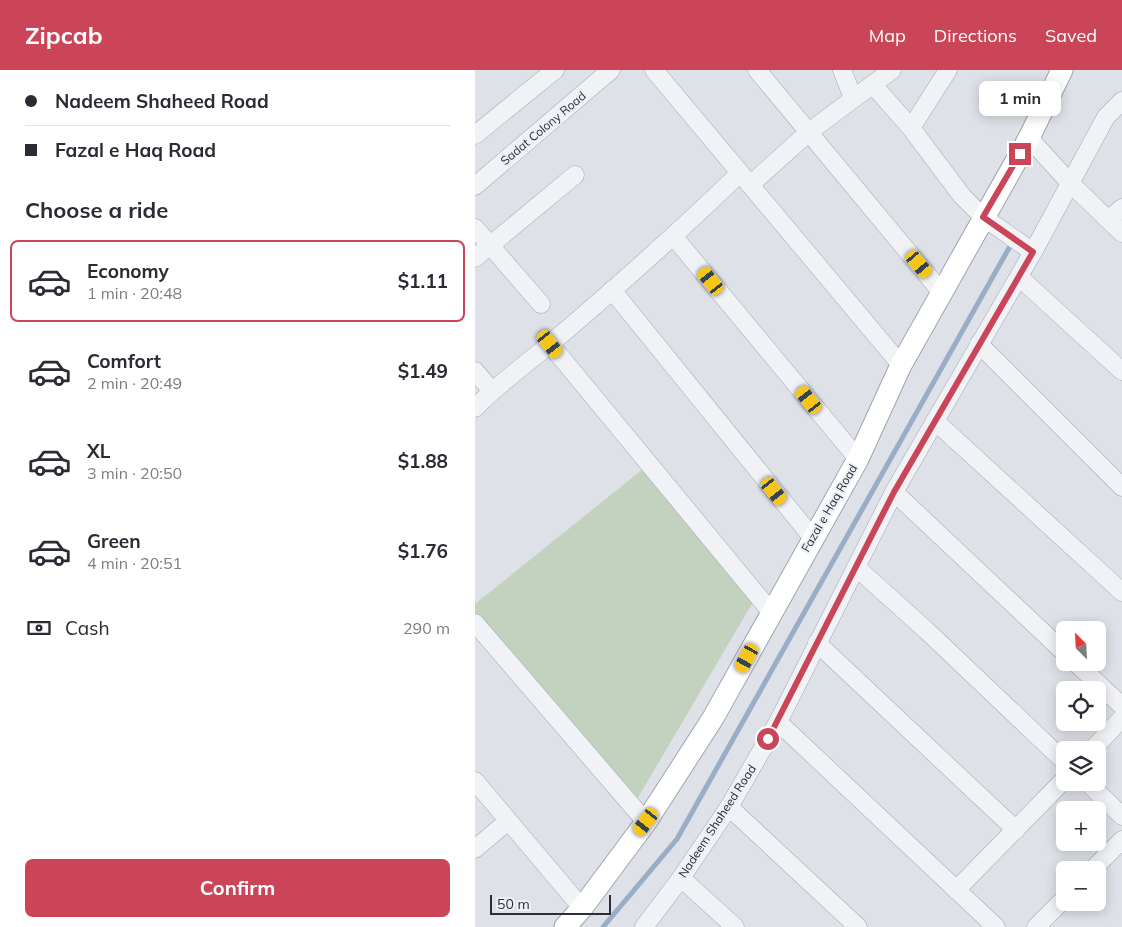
<!DOCTYPE html>
<meta charset="utf-8">
<style>
body{margin:0;font-family:Mulish,sans-serif;background:#f7f7f7;color:#2b2b33;height:100vh;display:flex;flex-direction:column;font-size:19px;white-space:nowrap}
*{box-sizing:border-box;margin:0}
p{font-size:16px;color:#7c7c81}
.icon{flex:none;width:28px;height:28px;fill:none;stroke:currentColor;stroke-width:2;stroke-linecap:round;stroke-linejoin:round}
.map{position:relative;flex:1;overflow:hidden}
.side{display:flex;flex-direction:column;background:#fff;width:475px}
.side>*{flex:none}
.top-card{display:grid;align-content:center;height:110px;padding:0 25px;background:#fff}
.needle{width:32px;rotate:336deg}
.fabs{position:absolute;left:581px;top:551px;display:grid;gap:10px}
.fabs a{display:grid;place-items:center;width:50px;height:50px;border-radius:8px;background:#fff;box-shadow:0 2px 12px #0003;font-size:25px}
.scale{position:absolute;left:15px;bottom:12px;width:121px;box-sizing:border-box;padding-left:5px;border:2px solid #272f3d;border-top:0;font-size:14px;line-height:18px;white-space:nowrap;color:#272f3d;-webkit-text-stroke:4px #edf0f5;paint-order:stroke}
.end{position:absolute;width:22px;height:22px;margin:-11px;border:6px solid #ca4557;background:#fff;box-shadow:0 0 0 2px #fff}
.from{border-radius:50%}
.bubble{position:absolute;height:35px;border-radius:8px;background:#fff;box-shadow:0 2px 12px #0003;font-size:16px;font-weight:700;line-height:35px;text-align:center}
.car{position:absolute;width:15px;height:30px;margin:-15px -8px;border-radius:6px;box-shadow:0 0 4px 1px #0007;background:linear-gradient(#f5c518 24%,#345 0 40%,#f5c518 0 76%,#345 0 86%,#f5c518 0)}
.top-card b{display:flex;align-items:center;gap:18px;height:48px;font-size:19px}
.top-card b+b{border-top:1px solid #e1e1e2}
.top-card i{width:12px;height:12px;background:#2b2b33}
ul{padding:0;list-style:none}
li{display:flex;align-items:center;gap:15px;height:82px;margin:0 10px 8px;padding:0 15px;border:2px solid transparent;border-radius:8px}
li div{flex:1}
li b{display:block;font-size:19px}
li em{font-style:normal;font-weight:700}
li.active{border-color:#ca4557}
li>.icon{width:45px;height:45px;stroke-width:1.5}
h2{padding:0 25px;font-size:22px;line-height:60px}
.pay{display:flex;align-items:center;gap:12px;height:55px;padding:0 25px;font-size:19px}
.pay p{margin-inline-start:auto}
.action{display:flex;gap:10px;margin-top:auto;padding:10px 25px}
.action a{flex:1;height:58px;border-radius:8px;background:#ca4557;color:#fff;font-size:20px;font-weight:700;line-height:58px;text-align:center}
header{display:flex;align-items:center;gap:30px;box-sizing:border-box;height:70px;padding:0 25px;background:#ca4557;color:#fff}
header strong{font-size:24px}
nav{display:flex;gap:28px;margin-inline-start:auto;font-size:18px}
main{display:flex;flex:1;min-height:0}
.map>svg:first-child{display:block}
.green{fill:#c3d1bf}
.lines{fill:none;stroke-linecap:round;stroke-linejoin:round}
.stream{stroke:#99aec6;stroke-width:5}
.minor-casing{stroke:#a3a8b1;stroke-width:19}
.major-casing{stroke:#9da5b2;stroke-width:23}
.minor{stroke:#f0f2f5;stroke-width:18}
.major{stroke:#fff;stroke-width:21}
.route{stroke:#ca4557;stroke-width:6}
.labels{text-anchor:middle;dominant-baseline:central;stroke-width:4;stroke-linejoin:round;paint-order:stroke}
.street-label{font-size:12px;fill:#272f3d;stroke:#edf0f5}
</style>
<header>
<strong>Zipcab</strong>
<nav><a>Map</a><a>Directions</a><a>Saved</a></nav>
</header>
<main>
<section class="side">
<div class="top-card">
<b><i class="from"></i>Nadeem Shaheed Road</b>
<b><i></i>Fazal e Haq Road</b>
</div>
<h2>Choose a ride</h2>
<ul>
<li class="active"><svg class="icon" aria-label="car" viewBox="0 0 24 24"><path d="M5 17H2v-5l4-1 3-4h7l3 4 3 1v5h-3M9 17h6M6 11h13"/><circle cx="7" cy="17" r="2"/><circle cx="17" cy="17" r="2"/></svg><div><b>Economy</b><p>1 min · 20:48</p></div><em>$1.11</em></li>
<li><svg class="icon" aria-label="car" viewBox="0 0 24 24"><path d="M5 17H2v-5l4-1 3-4h7l3 4 3 1v5h-3M9 17h6M6 11h13"/><circle cx="7" cy="17" r="2"/><circle cx="17" cy="17" r="2"/></svg><div><b>Comfort</b><p>2 min · 20:49</p></div><em>$1.49</em></li>
<li><svg class="icon" aria-label="car" viewBox="0 0 24 24"><path d="M5 17H2v-5l4-1 3-4h7l3 4 3 1v5h-3M9 17h6M6 11h13"/><circle cx="7" cy="17" r="2"/><circle cx="17" cy="17" r="2"/></svg><div><b>XL</b><p>3 min · 20:50</p></div><em>$1.88</em></li>
<li><svg class="icon" aria-label="car" viewBox="0 0 24 24"><path d="M5 17H2v-5l4-1 3-4h7l3 4 3 1v5h-3M9 17h6M6 11h13"/><circle cx="7" cy="17" r="2"/><circle cx="17" cy="17" r="2"/></svg><div><b>Green</b><p>4 min · 20:51</p></div><em>$1.76</em></li>
</ul>
<div class="pay"><svg class="icon" aria-label="cash" viewBox="0 0 24 24"><path d="M3 7h18v10H3z"/><circle cx="12" cy="12" r="2"/></svg>Cash<p>290 m</p></div>
<div class="action"><a>Confirm</a></div>
</section>
<div class="map">
<svg width="647" height="857" viewBox="0 0 647 857">
<rect width="100%" height="100%" fill="#dee1e7"/>
<path class="green" d="M173,395L278,532L161,731L0,545V534Z"/>
<g class="lines">
<path class="stream" d="M128,857L202,769L534,178"/>
<g class="minor-casing">
<g id="minor">
<path d="M179,0L426,295"/>
<path d="M282,0L468,224"/>
<path d="M367,0L378,28"/>
<path d="M399,16L436,58L487,126L508,147L558,182"/>
<path d="M436,58L473,0"/>
<path d="M0,65L80,0"/>
<path d="M554,68L595,113L647,163"/>
<path d="M275,115L334,62L417,0"/>
<path d="M0,116L136,0"/>
<path d="M634,149L647,138"/>
<path d="M0,158L66,234"/>
<path d="M199,167L383,389"/>
<path d="M0,188L100,105"/>
<path d="M544,207L647,301"/>
<path d="M137,220L337,467"/>
<path d="M75,274L297,543"/>
<path d="M504,274L647,417"/>
<path d="M0,301L17,321"/>
<path d="M0,338C23,314 50,295 75,274C140,219 204,162 265,103"/>
<path d="M460,351L647,522"/>
<path d="M419,422L590,583"/>
<path d="M381,497L452,561L590,692"/>
<path d="M0,553L171,752"/>
<path d="M342,573L541,760"/>
<path d="M600,592L647,636"/>
<path d="M303,652L521,857"/>
<path d="M617,680L647,648"/>
<path d="M0,711L107,838"/>
<path d="M612,712L647,746"/>
<path d="M254,737L383,857"/>
<path d="M0,779L33,751"/>
<path d="M617,800L647,770"/>
<path d="M206,808L260,857"/>
<path d="M481,820L590,709"/>
<path d="M169,857L206,808L254,737L303,652L419,422L558,182L631,47L647,31"/>
<path d="M561,857L590,828"/>
</g>
</g>
<g class="major-casing">
<path id="major" d="M90,857L107,838L171,752L238,648L383,389L426,295L554,68L587,0"/>
</g>
<use href="#minor" class="minor"/>
<use href="#major" class="major"/>
</g>
<g class="lines">
<path class="route" d="M293,669L419,422L558,182L508,147L545,84"/>
</g>
<g class="labels">
<g class="street-label">
<text transform="translate(68 58) rotate(-40)">Sadat Colony Road</text>
<text transform="translate(354 438) rotate(-60)">Fazal e Haq Road</text>
<text transform="translate(242 751) rotate(-57)">Nadeem Shaheed Road</text>
</g>
</g>
</svg>
<div class="fabs">
<a><svg class="needle" viewBox="-14 -14 28 28"><path d="M0-13l5 13h-10z" fill="#e53935"/><path d="M0 13l5-13h-10z" fill="#7c7c81"/></svg></a>
<a><svg class="icon" aria-label="locate" viewBox="0 0 24 24"><circle cx="12" cy="12" r="6"/><path d="M12 2v4M12 18v4M2 12h4M18 12h4"/></svg></a>
<a><svg class="icon" aria-label="layers" viewBox="0 0 24 24"><path d="M12 4l9 5-9 5-9-5zM3 14l9 5 9-5"/></svg></a>
<a>+</a>
<a>−</a>
</div>
<div class="scale">50 m</div>
<i class="end from" style="left:293px;top:669px"></i>
<i class="end" style="left:545px;top:84px"></i>
<div class="bubble" style="left:504px;top:11px;width:82px">1 min</div>
<i class="car" style="left:444px;top:194px;rotate:140deg"></i>
<i class="car" style="left:236px;top:211px;rotate:321deg"></i>
<i class="car" style="left:75px;top:274px;rotate:141deg"></i>
<i class="car" style="left:334px;top:330px;rotate:321deg"></i>
<i class="car" style="left:299px;top:421px;rotate:141deg"></i>
<i class="car" style="left:272px;top:588px;rotate:209deg"></i>
<i class="car" style="left:171px;top:752px;rotate:217deg"></i>
</div>
</main>
